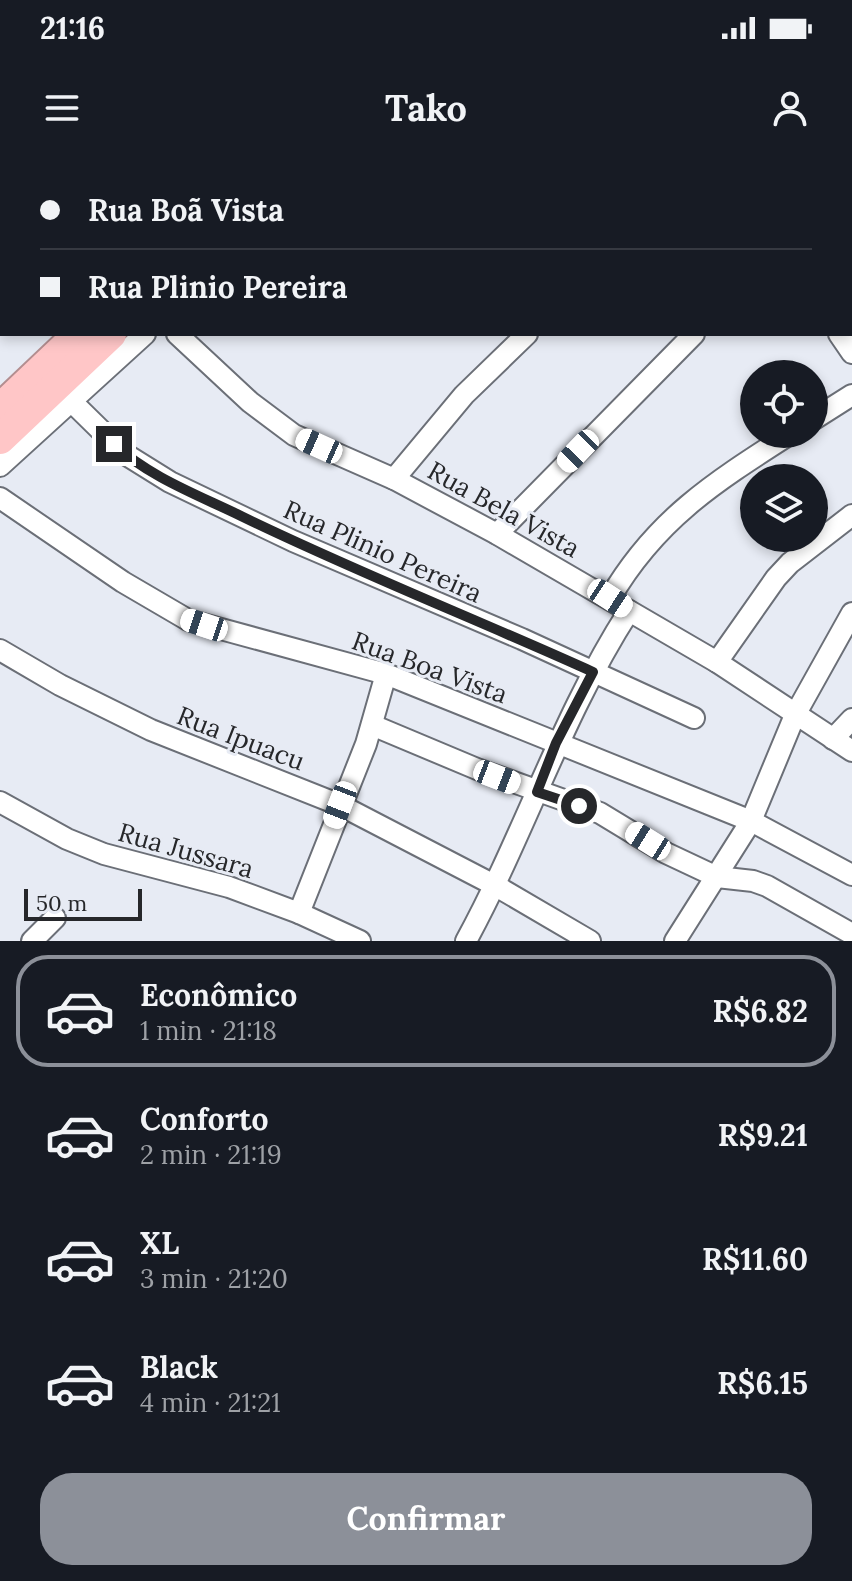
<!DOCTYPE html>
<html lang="pt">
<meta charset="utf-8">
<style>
body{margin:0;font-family:Lora,serif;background:#242831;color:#f1f3f6;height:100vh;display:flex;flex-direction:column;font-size:30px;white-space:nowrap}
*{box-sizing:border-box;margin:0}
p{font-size:26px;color:#9ea1a6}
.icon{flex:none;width:44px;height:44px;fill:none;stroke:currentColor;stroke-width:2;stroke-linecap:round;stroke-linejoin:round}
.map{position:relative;height:781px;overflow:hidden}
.side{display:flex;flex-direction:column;background:#171b24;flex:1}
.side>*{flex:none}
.top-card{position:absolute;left:0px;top:0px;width:852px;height:176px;box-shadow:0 4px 12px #0003;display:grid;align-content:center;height:176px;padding:0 40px;background:#171b24}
.buttons{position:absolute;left:740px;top:200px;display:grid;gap:16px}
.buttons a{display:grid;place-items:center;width:88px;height:88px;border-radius:50%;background:#171b24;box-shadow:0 4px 12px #0003;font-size:40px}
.scale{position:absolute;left:24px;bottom:20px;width:118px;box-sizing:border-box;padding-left:8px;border:4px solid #26272a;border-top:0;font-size:22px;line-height:28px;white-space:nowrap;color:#26272a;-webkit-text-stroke:6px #e7ebf4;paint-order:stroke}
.end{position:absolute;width:36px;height:36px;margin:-18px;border:10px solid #26272a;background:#fff;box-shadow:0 0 0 4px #fff}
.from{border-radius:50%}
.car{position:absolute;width:24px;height:48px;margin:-24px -12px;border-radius:10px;box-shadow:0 0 6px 2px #0007;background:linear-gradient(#fff 24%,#345 0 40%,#fff 0 76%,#345 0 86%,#fff 0)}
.top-card b{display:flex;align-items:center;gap:28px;height:76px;font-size:30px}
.top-card b+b{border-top:2px solid #363941}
.top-card i{width:20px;height:20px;background:#f1f3f6}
ul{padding:14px 0 0;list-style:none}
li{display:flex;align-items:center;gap:24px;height:112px;margin:0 16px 12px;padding:0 24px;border:4px solid transparent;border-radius:32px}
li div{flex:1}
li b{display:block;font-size:30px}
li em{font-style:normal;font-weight:700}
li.active{border-color:#8c9099}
li>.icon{width:72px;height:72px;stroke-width:1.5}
.button{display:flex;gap:16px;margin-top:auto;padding:16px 40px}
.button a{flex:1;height:92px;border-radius:32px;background:#8c9099;color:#fff;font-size:32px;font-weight:700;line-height:92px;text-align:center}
.status{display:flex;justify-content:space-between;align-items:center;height:56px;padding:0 40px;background:#171b24;direction:ltr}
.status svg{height:22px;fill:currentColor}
header{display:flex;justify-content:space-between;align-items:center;height:104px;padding:0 40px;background:#171b24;font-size:36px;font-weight:700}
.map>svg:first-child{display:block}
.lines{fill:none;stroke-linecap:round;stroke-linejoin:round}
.minor-casing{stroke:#6b6f77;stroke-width:24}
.highway-casing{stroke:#b38e90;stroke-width:34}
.minor{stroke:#fff;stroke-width:20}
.highway{stroke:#ffc6c7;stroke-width:30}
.route{stroke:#26272a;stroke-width:10}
.labels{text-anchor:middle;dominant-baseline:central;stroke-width:6;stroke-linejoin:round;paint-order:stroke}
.street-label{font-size:26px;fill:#26272a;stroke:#e7ebf4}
</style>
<div class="status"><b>21:16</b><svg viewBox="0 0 49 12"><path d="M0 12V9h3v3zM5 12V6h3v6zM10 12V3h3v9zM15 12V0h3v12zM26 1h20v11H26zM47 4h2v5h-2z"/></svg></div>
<header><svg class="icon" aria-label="menu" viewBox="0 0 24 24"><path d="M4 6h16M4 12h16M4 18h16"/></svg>Tako<svg class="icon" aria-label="person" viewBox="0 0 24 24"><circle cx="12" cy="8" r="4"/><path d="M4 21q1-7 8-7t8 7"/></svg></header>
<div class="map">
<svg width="852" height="781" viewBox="0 0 852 781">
<rect width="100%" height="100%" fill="#e7ebf4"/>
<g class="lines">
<g class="minor-casing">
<g id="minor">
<path d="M762,0L763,2"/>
<path d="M336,2L339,0"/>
<path d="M702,2L704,0"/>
<path d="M850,34L852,33"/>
<path d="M177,174L250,242L294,275L394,319L497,374L717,502L852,591"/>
<path d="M839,174L852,193"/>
<path d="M71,241L125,294L170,322L293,381L522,479L694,558"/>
<path d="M814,259L852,235"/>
<path d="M0,306L145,174"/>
<path d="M394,319L464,235L527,174"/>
<path d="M0,338L123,422L188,460L386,514L751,661L852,715"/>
<path d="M497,374L694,174"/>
<path d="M610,438C656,359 715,322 790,274"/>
<path d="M0,490L60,525L151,570L340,645L496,726L590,781"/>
<path d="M717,502L776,418L790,403L852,355"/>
<path d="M372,565L477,609L600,653L666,693L717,717L753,721L767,726L852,774"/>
<path d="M833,579L852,559"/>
<path d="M0,642L67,679L104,694L229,727L299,753L360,781"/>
<path d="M299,753L366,584L386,514"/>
<path d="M32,781L55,758"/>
<path d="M466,781C525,673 562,555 629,451"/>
<path d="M675,781L751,661L795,555L852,453"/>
</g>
</g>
<g class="highway-casing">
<g id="highway">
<path d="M262,2L264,0"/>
<path d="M293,2L295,0"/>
<path d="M0,249L79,174"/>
<path d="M0,279L111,174"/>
</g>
</g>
<use href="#minor" class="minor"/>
<use href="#highway" class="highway"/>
</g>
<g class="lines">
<path class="route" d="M114,284C149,317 198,335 241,356C356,412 476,459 593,512L556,583L537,632L579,646"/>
</g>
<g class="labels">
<g class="street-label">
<text transform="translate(504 349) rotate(29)">Rua Bela Vista</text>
<text transform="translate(383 391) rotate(24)">Rua Plinio Pereira</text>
<text transform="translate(430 507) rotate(20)">Rua Boa Vista</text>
<text transform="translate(241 578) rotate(21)">Rua Ipuacu</text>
<text transform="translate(186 690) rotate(16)">Rua Jussara</text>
</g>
</g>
</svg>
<div class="buttons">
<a><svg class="icon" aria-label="locate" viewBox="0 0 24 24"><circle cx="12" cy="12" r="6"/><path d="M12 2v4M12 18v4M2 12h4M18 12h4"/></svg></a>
<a><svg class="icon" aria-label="layers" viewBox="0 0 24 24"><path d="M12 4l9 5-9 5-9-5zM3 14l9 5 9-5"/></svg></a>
</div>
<div class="scale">50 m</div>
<i class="end from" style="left:579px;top:646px"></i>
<i class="end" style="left:114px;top:284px"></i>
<i class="car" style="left:319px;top:286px;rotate:294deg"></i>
<i class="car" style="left:578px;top:291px;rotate:224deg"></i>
<i class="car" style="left:610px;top:438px;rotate:123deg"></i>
<i class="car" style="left:204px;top:465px;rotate:288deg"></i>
<i class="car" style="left:497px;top:617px;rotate:111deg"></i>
<i class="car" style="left:340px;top:645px;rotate:201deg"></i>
<i class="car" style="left:648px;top:681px;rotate:302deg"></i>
<div class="top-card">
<b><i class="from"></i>Rua Boã Vista</b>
<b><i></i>Rua Plinio Pereira</b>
</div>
</div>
<section class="side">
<ul>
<li class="active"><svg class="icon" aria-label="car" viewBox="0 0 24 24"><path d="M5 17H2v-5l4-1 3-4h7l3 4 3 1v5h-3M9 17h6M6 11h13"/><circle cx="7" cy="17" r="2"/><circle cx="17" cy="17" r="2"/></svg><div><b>Econômico</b><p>1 min · 21:18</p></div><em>R$6.82</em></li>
<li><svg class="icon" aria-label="car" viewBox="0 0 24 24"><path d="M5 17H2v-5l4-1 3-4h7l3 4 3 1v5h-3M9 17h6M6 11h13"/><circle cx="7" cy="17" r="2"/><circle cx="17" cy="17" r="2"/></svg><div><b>Conforto</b><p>2 min · 21:19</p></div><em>R$9.21</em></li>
<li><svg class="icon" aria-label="car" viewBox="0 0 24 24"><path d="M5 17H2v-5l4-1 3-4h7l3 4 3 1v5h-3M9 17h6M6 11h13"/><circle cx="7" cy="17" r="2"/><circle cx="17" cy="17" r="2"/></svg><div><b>XL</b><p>3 min · 21:20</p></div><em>R$11.60</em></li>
<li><svg class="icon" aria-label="car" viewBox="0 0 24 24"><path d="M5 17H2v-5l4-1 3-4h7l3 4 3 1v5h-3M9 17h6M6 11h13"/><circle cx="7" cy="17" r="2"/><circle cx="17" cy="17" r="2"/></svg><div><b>Black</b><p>4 min · 21:21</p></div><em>R$6.15</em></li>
</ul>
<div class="button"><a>Confirmar</a></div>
</section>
